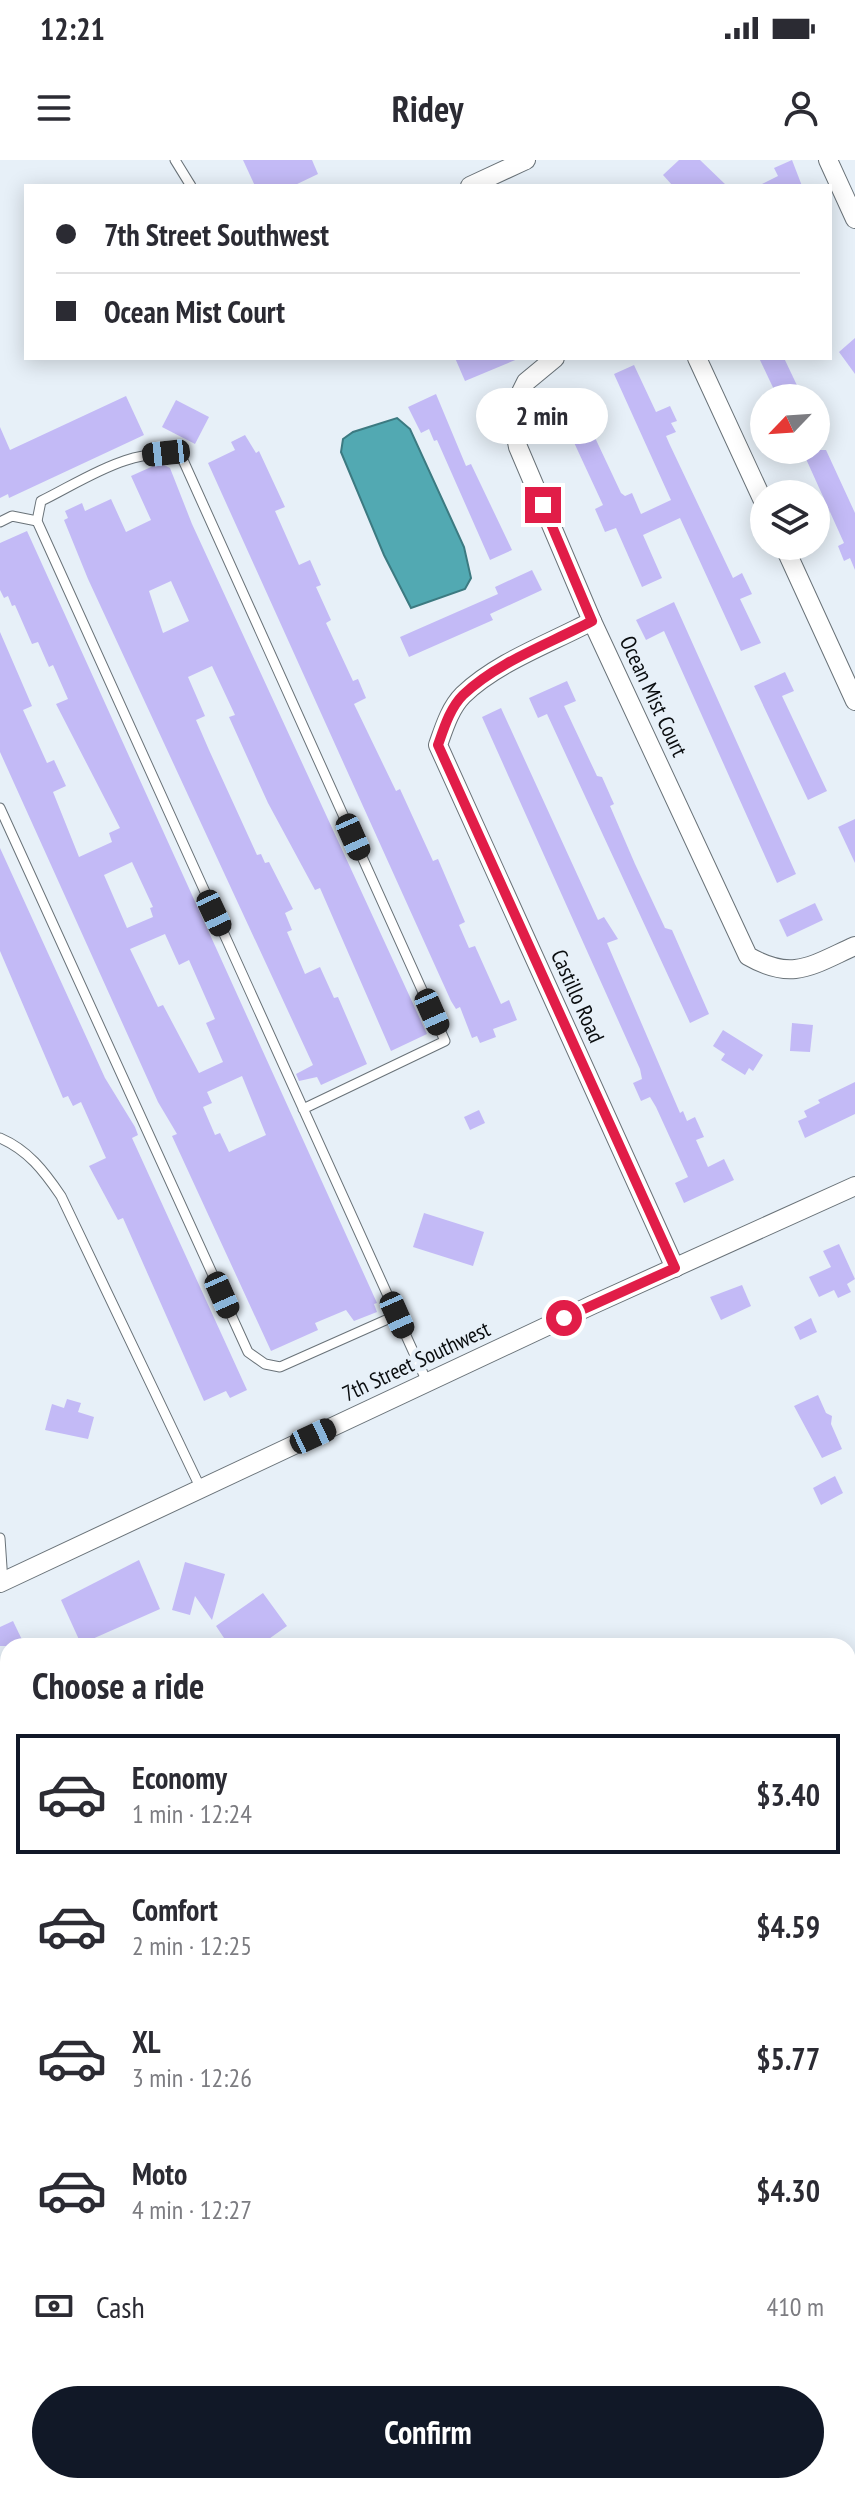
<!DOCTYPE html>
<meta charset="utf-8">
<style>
body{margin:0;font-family:"PT Sans Narrow",sans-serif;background:#f7f7f7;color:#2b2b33;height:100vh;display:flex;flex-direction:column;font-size:30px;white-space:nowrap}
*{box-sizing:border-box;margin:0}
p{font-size:26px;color:#7c7c81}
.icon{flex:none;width:44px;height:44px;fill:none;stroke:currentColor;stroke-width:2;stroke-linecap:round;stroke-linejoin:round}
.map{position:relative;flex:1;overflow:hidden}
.sheet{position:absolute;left:0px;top:1478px;width:856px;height:856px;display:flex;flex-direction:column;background:#fff;border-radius:24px 24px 0 0;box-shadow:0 4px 20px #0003}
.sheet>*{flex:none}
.hud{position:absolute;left:24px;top:24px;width:808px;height:176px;border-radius:0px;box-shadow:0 4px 20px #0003;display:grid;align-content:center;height:176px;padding:0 32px;background:#fff}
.needle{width:52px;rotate:245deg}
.tools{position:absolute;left:750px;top:224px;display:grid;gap:16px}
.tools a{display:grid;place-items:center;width:80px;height:80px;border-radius:50%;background:#fff;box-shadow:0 4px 20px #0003;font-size:40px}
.end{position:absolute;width:36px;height:36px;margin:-18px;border:10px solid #e11d48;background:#fff;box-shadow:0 0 0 4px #fff}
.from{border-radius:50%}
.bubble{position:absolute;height:56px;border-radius:28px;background:#fff;box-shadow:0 4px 20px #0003;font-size:26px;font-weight:700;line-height:56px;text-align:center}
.car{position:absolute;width:24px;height:48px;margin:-24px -12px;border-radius:10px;box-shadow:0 0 6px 2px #0007;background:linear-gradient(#222 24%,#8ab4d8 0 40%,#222 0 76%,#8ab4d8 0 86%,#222 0)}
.hud b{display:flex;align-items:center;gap:28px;height:76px;font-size:30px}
.hud b+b{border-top:2px solid #e1e1e2}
.hud i{width:20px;height:20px;background:#2b2b33}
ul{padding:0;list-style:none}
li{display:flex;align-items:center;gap:24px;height:120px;margin:0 16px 12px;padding:0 16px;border:4px solid transparent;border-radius:0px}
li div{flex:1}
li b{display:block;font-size:30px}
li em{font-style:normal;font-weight:700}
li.selected{border-color:#111827}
li>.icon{width:72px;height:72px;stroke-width:1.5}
h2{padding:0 32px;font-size:36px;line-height:96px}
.pay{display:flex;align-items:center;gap:20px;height:88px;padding:0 32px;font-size:30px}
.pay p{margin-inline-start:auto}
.primary-button{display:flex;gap:16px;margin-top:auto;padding:16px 32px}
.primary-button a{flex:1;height:92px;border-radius:48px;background:#111827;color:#fff;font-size:32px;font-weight:700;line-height:92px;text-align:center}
.status{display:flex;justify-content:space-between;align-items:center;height:56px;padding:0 40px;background:#fff;direction:ltr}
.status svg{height:22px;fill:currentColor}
header{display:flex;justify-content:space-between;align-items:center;height:104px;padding:0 32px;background:#fff;font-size:36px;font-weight:700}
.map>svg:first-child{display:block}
.green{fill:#a6dbc0}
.water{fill:#52a9b2;stroke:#3c7a81;stroke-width:2}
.building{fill:#c3baf6;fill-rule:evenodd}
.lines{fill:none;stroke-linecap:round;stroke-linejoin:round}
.lane-casing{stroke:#697278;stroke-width:11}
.street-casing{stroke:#697278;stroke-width:20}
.lane{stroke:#fff;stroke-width:9}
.street{stroke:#fff;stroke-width:18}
.route{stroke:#e11d48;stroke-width:10}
.labels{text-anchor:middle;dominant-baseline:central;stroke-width:8;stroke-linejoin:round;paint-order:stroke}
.street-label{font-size:22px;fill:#090c0e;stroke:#e7f0f8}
</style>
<div class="status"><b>12:21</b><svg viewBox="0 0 49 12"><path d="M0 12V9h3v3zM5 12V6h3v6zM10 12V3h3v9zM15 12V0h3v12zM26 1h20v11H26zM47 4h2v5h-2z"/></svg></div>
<header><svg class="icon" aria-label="menu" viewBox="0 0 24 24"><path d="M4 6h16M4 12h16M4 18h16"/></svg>Ridey<svg class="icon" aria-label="person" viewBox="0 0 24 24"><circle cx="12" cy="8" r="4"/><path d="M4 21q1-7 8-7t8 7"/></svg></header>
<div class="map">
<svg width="855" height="2334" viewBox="0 0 855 2334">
<rect width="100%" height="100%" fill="#e7f0f8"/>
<path class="green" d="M247,2326H306L320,2334H243Z"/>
<g class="water">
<path d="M397,258L410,269L464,387L471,418L465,429L411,448L384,395L341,292L343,279L353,272Z"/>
<path d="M848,2025H855V2334H336L322,2326H848Z"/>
<path d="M8,2253V2326H238L234,2334H0V2255Z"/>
</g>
<g class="building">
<path d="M243,0H312L318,14L293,26H255Z"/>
<path d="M679,0H700L727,26H673L663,15Z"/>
<path d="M792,0L802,26H758L778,16L774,8Z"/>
<path d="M855,178V214L839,192Z"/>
<path d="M455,198H520L465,221Z"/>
<path d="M759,198H784L803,238H778Z"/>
<path d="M634,205L656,252L670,246L677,261L671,263L676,272L666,276L669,283L733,418L742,413L752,434L740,439L761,483L741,491L680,358L643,375L662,418L642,427L616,368L605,372L595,349L603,345L571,276L562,280L553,260L585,245L594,265L590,267L621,333L625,336L632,333L641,354L671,340L614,214Z"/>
<path d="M436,234L466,306L471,304L512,390L490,400L437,280L434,281L429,269L421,273L408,247Z"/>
<path d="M126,236L144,275L9,338L8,334L0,338V267L10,290Z"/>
<path d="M176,240L209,257L195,284L162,267Z"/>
<path d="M245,275L256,293L259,291L285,347L275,351L299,405L310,400L321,425L316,427L331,460L326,463L353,521L358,519L366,538L354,544L396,631L400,629L433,701L438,699L465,762L459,765L469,788L475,786L501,844L509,840L517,860L493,869L496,877L480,883L477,876L472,878L460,847L456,849L451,841L208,303L235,290L231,282Z"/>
<path d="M802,290H826L855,353V410L850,398L844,401L838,386L844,383Z"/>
<path d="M160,303L170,308L192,364L427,874L391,891L320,728L315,730L268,643L229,557L235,555L212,506L188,517L205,556L196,560L209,590L257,695L261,694L265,703L269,702L293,749L285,753L292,770L287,772L305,814L320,807L334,838L338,837L367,904L321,925L317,917L299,921L296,914L313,905L88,419L64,360L68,358L65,351L82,343L85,351L111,339L126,372L151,360L131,316ZM171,421L189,461L163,473L149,431Z"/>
<path d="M27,371L377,1143L374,1144L377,1152L354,1161L346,1150L315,1163L318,1170L271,1191L172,976L177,974L158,942L0,592V472L32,546L23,550L47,603L54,600L66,626L53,632L79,697L112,682L109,673L120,668L56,544L68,539L53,505L49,507L38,482L32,484L15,445L12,446L8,436L4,438L0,430V383ZM132,702L153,747L150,748L153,757L127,768L104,715ZM165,774L179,805L189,800L215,859L206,863L223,902L199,913L163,845L158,847L130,789ZM242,916L266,975L229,992L220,973L215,975L203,947L212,943L207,932Z"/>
<path d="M532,410L542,430L490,454L493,460L409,497L400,477L498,434L495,427Z"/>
<path d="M674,442L796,714L777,723L664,471L646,480L636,460Z"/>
<path d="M785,512L794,531L782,536L827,631L808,640L754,526Z"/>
<path d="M567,521L576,541L564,546L597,616L602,617L614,644L610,646L635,704L665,768L672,770L709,854L690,863L547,554L538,558L529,538Z"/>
<path d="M501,548L598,760L604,757L618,779L607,783L680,953L683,951L687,961L695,957L704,977L696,980L708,1007L724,999L734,1020L684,1043L675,1023L688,1017L656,947L650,937L641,941L633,923L642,919L640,909L482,557Z"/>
<path d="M855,659V703L838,667Z"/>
<path d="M0,688L105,918L135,967L138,975L132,978L247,1230L230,1238L226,1231L204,1241L123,1058L118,1060L89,1006L106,998L81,942L73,946L68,936L63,938L0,791Z"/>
<path d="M815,743L823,760L787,777L779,760Z"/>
<path d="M792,863L813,865L810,892L790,891Z"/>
<path d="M723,870L763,895L753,911L749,908L745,915L721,900L725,894L713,886Z"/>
<path d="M855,922V954L805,978L798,961L807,957L804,951L820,943L818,940Z"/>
<path d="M479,950L485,963L470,970L464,957Z"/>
<path d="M424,1053L484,1072L473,1106L413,1087Z"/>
<path d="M839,1084L855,1119L847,1124L851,1132L838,1138L834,1130L819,1137L809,1117L831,1107L823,1091Z"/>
<path d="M742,1125L751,1146L721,1160L710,1137Z"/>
<path d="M811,1158L817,1172L800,1180L794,1167Z"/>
<path d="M818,1235L826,1253L832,1256L831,1264L842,1289L822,1298L794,1246Z"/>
<path d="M67,1239L81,1243L78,1252L94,1257L88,1279L45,1270L52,1244L64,1248Z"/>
<path d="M835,1316L843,1333L821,1345L813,1328Z"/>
<path d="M139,1400L160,1449L81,1484L61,1440Z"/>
<path d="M185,1402L225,1414L212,1460L195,1436L190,1455L172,1450Z"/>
<path d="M263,1433L287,1466L259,1486H236L231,1478L226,1481L216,1466Z"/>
<path d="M13,1461L25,1486H0V1467Z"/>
</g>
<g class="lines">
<g class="lane-casing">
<g id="lane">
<path d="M175,0L191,26"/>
<path d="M0,362L12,356L37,361"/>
<path d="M0,648L248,1192L265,1204L280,1207L397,1155"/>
<path d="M303,949L445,881L183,300C139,280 81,322 41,341L37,361C167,648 297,935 427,1222"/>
<path d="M0,978C28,990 44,1011 61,1036L201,1329"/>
<path d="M0,1378L3,1422"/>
</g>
</g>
<g class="street-casing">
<g id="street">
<path d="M828,0L855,59"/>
<path d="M470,26L526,0"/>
<path d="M555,198L526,222L511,252L518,287L592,461L748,796C793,822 812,805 855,786"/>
<path d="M697,198L764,343"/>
<path d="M784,386L855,541"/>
<path d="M592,461C551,483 497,502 463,535C450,548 444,568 438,585L675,1108"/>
<path d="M0,1423L592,1145L855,1026"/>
<path d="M0,1561L8,1558"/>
<path d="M0,1735L8,1752"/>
<path d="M848,1957L855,1955"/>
<path d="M0,2129L8,2127"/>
</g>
</g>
<use href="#lane" class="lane"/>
<use href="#street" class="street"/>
</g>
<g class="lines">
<path class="route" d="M543,345L592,461C551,483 497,502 463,535C450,548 444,568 438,585L675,1108L564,1158"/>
</g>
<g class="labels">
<g class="street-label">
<text transform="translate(654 536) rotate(65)">Ocean Mist Court</text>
<text transform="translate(578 836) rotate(66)">Castillo Road</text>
<text transform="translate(416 1201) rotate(-25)">7th Street Southwest</text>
</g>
</g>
</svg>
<div class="tools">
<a><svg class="needle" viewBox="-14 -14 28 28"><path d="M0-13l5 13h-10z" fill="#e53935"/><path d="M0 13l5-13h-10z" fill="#7c7c81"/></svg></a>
<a><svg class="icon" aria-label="layers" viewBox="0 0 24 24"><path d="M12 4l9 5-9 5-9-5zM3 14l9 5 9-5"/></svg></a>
</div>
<i class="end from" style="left:564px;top:1158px"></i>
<i class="end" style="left:543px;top:345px"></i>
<div class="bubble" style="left:476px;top:228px;width:132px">2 min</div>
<i class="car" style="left:166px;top:293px;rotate:264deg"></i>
<i class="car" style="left:353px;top:677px;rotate:156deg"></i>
<i class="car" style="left:214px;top:753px;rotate:155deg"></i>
<i class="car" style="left:432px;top:852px;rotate:156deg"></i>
<i class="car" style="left:222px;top:1135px;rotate:156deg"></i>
<i class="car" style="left:397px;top:1155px;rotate:156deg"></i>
<i class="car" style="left:313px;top:1276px;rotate:65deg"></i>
<div class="hud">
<b><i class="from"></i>7th Street Southwest</b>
<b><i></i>Ocean Mist Court</b>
</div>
<section class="sheet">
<h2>Choose a ride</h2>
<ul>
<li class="selected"><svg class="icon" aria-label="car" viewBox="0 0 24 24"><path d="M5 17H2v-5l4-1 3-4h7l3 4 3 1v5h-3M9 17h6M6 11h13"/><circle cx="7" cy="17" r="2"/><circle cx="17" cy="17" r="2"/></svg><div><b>Economy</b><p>1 min · 12:24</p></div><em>$3.40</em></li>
<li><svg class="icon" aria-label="car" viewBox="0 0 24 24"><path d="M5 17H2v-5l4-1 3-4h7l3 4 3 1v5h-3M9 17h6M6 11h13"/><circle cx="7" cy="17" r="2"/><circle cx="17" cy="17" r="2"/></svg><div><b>Comfort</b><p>2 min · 12:25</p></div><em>$4.59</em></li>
<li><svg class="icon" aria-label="car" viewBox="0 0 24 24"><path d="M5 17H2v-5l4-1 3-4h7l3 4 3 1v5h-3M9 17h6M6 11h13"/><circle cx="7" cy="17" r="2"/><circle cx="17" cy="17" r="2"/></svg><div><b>XL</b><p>3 min · 12:26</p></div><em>$5.77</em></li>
<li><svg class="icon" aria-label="car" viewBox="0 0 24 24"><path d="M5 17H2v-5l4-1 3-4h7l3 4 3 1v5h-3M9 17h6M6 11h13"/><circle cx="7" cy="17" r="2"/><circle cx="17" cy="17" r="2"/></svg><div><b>Moto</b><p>4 min · 12:27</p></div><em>$4.30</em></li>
</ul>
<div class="pay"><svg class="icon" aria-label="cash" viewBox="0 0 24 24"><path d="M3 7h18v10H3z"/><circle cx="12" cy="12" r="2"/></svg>Cash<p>410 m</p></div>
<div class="primary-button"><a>Confirm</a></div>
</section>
</div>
